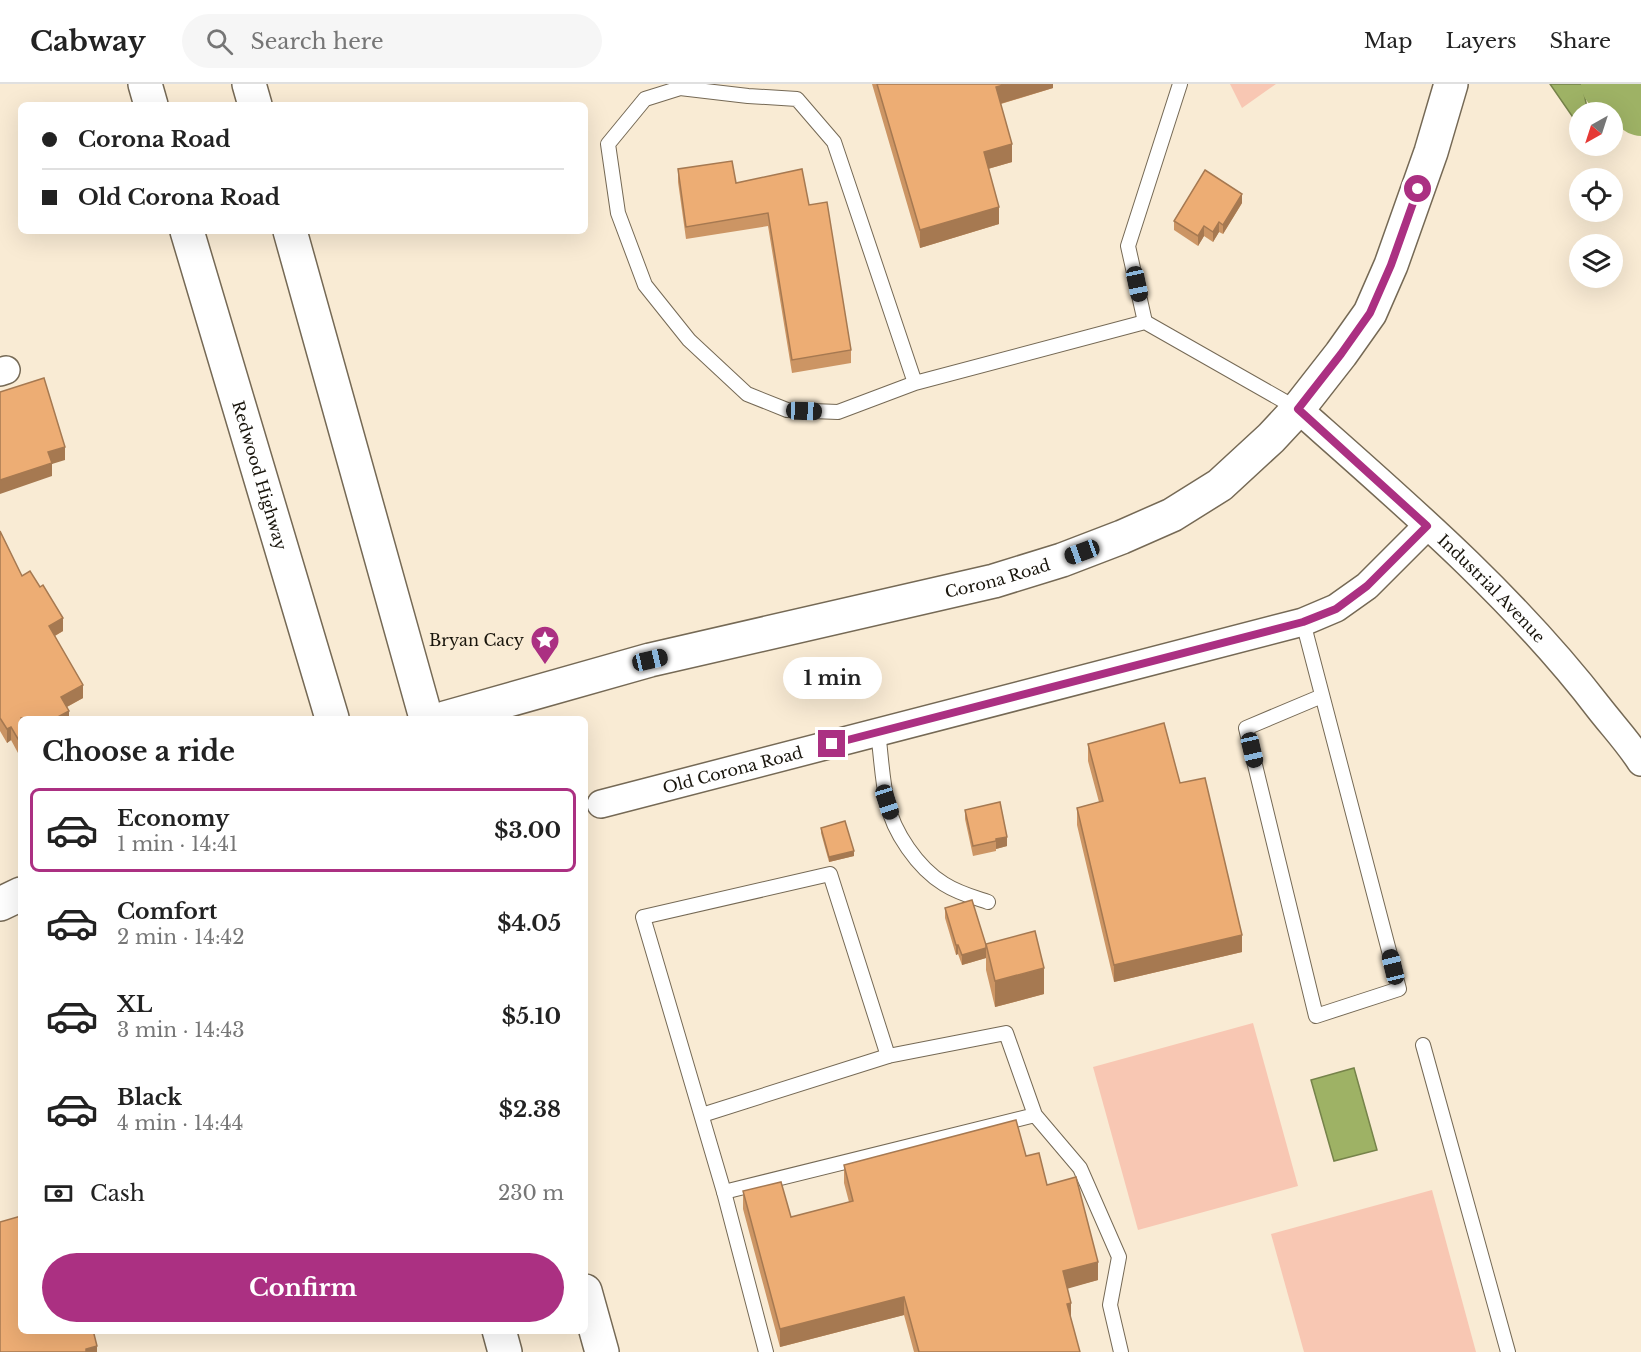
<!DOCTYPE html>
<meta charset="utf-8">
<style>
body{margin:0;font-family:"Libre Baskerville",serif;background:#f6f6f6;color:#222;height:100vh;display:flex;flex-direction:column;font-size:22px;white-space:nowrap}
*{box-sizing:border-box;margin:0}
p{font-size:20px;color:#767676}
.icon{flex:none;width:33px;height:33px;fill:none;stroke:currentColor;stroke-width:2;stroke-linecap:round;stroke-linejoin:round}
.map{position:relative;flex:1;overflow:hidden}
.sheet{position:absolute;left:18px;top:632px;width:570px;height:618px;display:flex;flex-direction:column;background:#fff;border-radius:9px;box-shadow:0 6px 24px #0002}
.sheet>*{flex:none}
.banner{position:absolute;left:18px;top:18px;width:570px;height:132px;border-radius:9px;box-shadow:0 6px 24px #0002;display:grid;align-content:center;height:132px;padding:0 24px;background:#fff}
.needle{width:39px;rotate:219deg}
.fabs{position:absolute;left:1569px;top:18px;display:grid;gap:12px}
.fabs a{display:grid;place-items:center;width:54px;height:54px;border-radius:50%;background:#fff;box-shadow:0 6px 24px #0002;font-size:30px}
.end{position:absolute;width:27px;height:27px;margin:-14px;border:8px solid #ab3082;background:#fff;box-shadow:0 0 0 3px #fff}
.from{border-radius:50%}
.bubble{position:absolute;height:42px;border-radius:21px;background:#fff;box-shadow:0 6px 24px #0002;font-size:20px;font-weight:800;line-height:42px;text-align:center}
.car{position:absolute;width:18px;height:36px;margin:-18px -9px;border-radius:8px;box-shadow:0 0 4px 2px #0007;background:linear-gradient(#222 24%,#8ab4d8 0 40%,#222 0 76%,#8ab4d8 0 86%,#222 0)}
.banner b{display:flex;align-items:center;gap:21px;height:57px;font-size:22px}
.banner b+b{border-top:2px solid #e0e0e0}
.banner i{width:15px;height:15px;background:#222}
ul{padding:0;list-style:none}
li{display:flex;align-items:center;gap:18px;height:84px;margin:0 12px 9px;padding:0 12px;border:3px solid transparent;border-radius:9px}
li div{flex:1}
li b{display:block;font-size:22px}
li em{font-style:normal;font-weight:800}
li.on{border-color:#ab3082}
li>.icon{width:54px;height:54px;stroke-width:1.5}
h2{padding:0 24px;font-size:27px;line-height:72px}
.pay{display:flex;align-items:center;gap:15px;height:66px;padding:0 24px;font-size:22px}
.pay p{margin-inline-start:auto}
.primary-button{display:flex;gap:12px;margin-top:auto;padding:12px 24px}
.primary-button a{flex:1;height:69px;border-radius:36px;background:#ab3082;color:#fff;font-size:24px;font-weight:800;line-height:69px;text-align:center}
header{display:flex;align-items:center;gap:36px;box-sizing:border-box;height:84px;padding:0 30px;background:#fff;border-bottom:2px solid #e0e0e0}
header strong{font-size:28px}
nav{display:flex;gap:33px;margin-inline-start:auto;font-size:21px}
.search{width:420px;height:54px;background:#f6f6f6;display:flex;align-items:center;gap:15px;box-sizing:border-box;padding:0 21px;border-radius:33px;color:#767676;font-size:22px}
.map>svg:first-child{display:block}
.green{fill:#f8c7b3}
.water{fill:#9eb265;stroke:#76834a;stroke-width:1.5}
.lines{fill:none;stroke-linecap:round;stroke-linejoin:round}
.river{stroke:#9eb265;stroke-width:56}
.lane-casing{stroke:#756955;stroke-width:16}
.street-casing{stroke:#756955;stroke-width:30}
.secondary-casing{stroke:#756955;stroke-width:36}
.highway-casing{stroke:#756955;stroke-width:36}
.lane{stroke:#fff;stroke-width:14}
.street{stroke:#fff;stroke-width:27}
.secondary{stroke:#fff;stroke-width:33}
.highway{stroke:#fff;stroke-width:33}
.wall{fill:#cc9564}
.shaded-wall{fill:#a67951}
.building{fill:#edad74;stroke:#a67951;stroke-width:1.5}
.route{stroke:#ab3082;stroke-width:8}
.labels{text-anchor:middle;dominant-baseline:central;stroke-width:6;stroke-linejoin:round;paint-order:stroke}
.street-label{font-size:16px;fill:#19150c;stroke:#f9ebd4}
.poi-label{font-size:16px;fill:#19150c;stroke:#f9ebd4;text-anchor:end}
</style>
<header>
<strong>Cabway</strong>
<div class="search"><svg class="icon" aria-label="search" viewBox="0 0 24 24"><circle cx="10" cy="10" r="6"/><path d="M15 15l6 6"/></svg>Search here</div>
<nav><a>Map</a><a>Layers</a><a>Share</a></nav>
</header>
<div class="map">
<svg width="1641" height="1268" viewBox="0 0 1641 1268">
<rect width="100%" height="100%" fill="#f9ebd4"/>
<g class="green">
<path d="M1230,0H1276L1242,24Z"/>
<path d="M1253,939L1298,1102L1138,1146L1093,983Z"/>
<path d="M1432,1106L1476,1268H1304L1271,1150Z"/>
</g>
<g class="water">
<path d="M1550,0H1582L1588,28H1580L1579,42Z"/>
<path d="M1354,984L1377,1066L1334,1077L1311,996Z"/>
</g>
<g class="lines">
<path class="river" d="M1609,0L1641,24"/>
<g class="lane-casing">
<g id="lane">
<path d="M1145,238L1128,162L1180,0"/>
<path d="M915,299L838,328L787,326L747,310L689,256L645,201L618,129L608,60L645,15L680,4L748,12L797,15L834,58L915,299L1145,238L1298,325"/>
<path d="M1303,538L1399,905L1316,932L1246,644L1322,612"/>
<path d="M878,648C881,671 882,695 887,718C893,748 918,784 944,800C958,809 973,813 988,818"/>
<path d="M1423,961L1508,1268"/>
<path d="M702,1031L888,972"/>
<path d="M1035,1031L724,1108L643,833L830,790L888,972L1006,949L1035,1031L1080,1084L1119,1173L1110,1221L1121,1268"/>
<path d="M724,1108L766,1268"/>
</g>
</g>
<g class="street-casing">
<g id="street">
<path d="M0,288L6,286"/>
<path id="s1" d="M1298,325C1403,418 1513,512 1599,624C1613,642 1629,659 1641,678"/>
<path id="s2" d="M601,720L1303,538L1336,524L1367,502L1427,442"/>
</g>
</g>
<g class="secondary-casing">
<g id="secondary">
<path id="s3" d="M445,634L650,576L994,497L1062,476L1122,453L1172,431L1220,401L1271,354L1298,325L1341,270L1370,229L1391,181L1431,68L1451,0"/>
<path d="M0,820L21,810"/>
</g>
</g>
<g class="highway-casing">
<g id="highway">
<path d="M145,0L151,21"/>
<path d="M249,0L255,21"/>
<path id="s4" d="M187,147L332,634"/>
<path d="M290,147L426,634"/>
<path d="M585,1207L602,1268"/>
<path d="M499,1246L505,1268"/>
</g>
</g>
<use href="#lane" class="lane"/>
<use href="#street" class="street"/>
<use href="#secondary" class="secondary"/>
<use href="#highway" class="highway"/>
</g>
<g class="wall">
<path d="M872,0H1053V4L1001,20L1012,78L988,85L999,140L920,164Z"/>
<path d="M678,85L736,99L809,121L851,266V279L792,289L768,142L686,155L678,98Z"/>
<path d="M1242,119L1223,150L1219,148L1213,158L1204,152L1198,162L1174,146V137Z"/>
<path d="M0,447L22,492L63,547L55,552L83,614L67,623L69,634L18,669L11,656L7,659L0,647Z"/>
<path d="M1088,660L1180,699L1242,868L1114,898L1077,741V724L1099,718L1088,677Z"/>
<path d="M965,726L1007,762L996,765V767L973,772L965,735Z"/>
<path d="M821,744L854,772L829,778L821,749Z"/>
<path d="M945,824L986,861L1044,910L995,923L986,886V874L962,881L958,870L956,871L945,834Z"/>
<path d="M1026,1072L1047,1101L1098,1196L1067,1204L1071,1237L1080,1268H914L904,1231L780,1263L743,1125V1107L791,1133L849,1118L844,1099V1081Z"/>
</g>
<g class="shaded-wall">
<path d="M1007,0H1053V4L996,21V3Z"/>
<path d="M1012,60V78L984,86V68Z"/>
<path d="M1242,110V119L1223,150V141Z"/>
<path d="M999,123V140L920,164V146Z"/>
<path d="M1219,138V148L1213,158V148Z"/>
<path d="M1204,142V152L1198,162V152Z"/>
<path d="M65,363V376L52,380V392L0,410V396L48,368Z"/>
<path d="M63,534V547L49,555V542Z"/>
<path d="M83,601V614L61,626V613Z"/>
<path d="M69,627V634H56Z"/>
<path d="M11,643V656L7,659V645Z"/>
<path d="M21,654V667L18,669V655Z"/>
<path d="M1007,753V762L996,765V755Z"/>
<path d="M854,767V772L829,778V773Z"/>
<path d="M1242,851V868L1114,898V881Z"/>
<path d="M956,861H958V870L956,871Z"/>
<path d="M986,864V874L962,881V871Z"/>
<path d="M1044,884V910L995,923V897Z"/>
<path d="M1098,1178V1196L1063,1206V1187Z"/>
<path d="M904,1213V1231L780,1263V1245Z"/>
<path d="M1071,1219V1238L1067,1220Z"/>
<path d="M97,1262V1268H86V1265Z"/>
</g>
<g class="building">
<path d="M877,0H1007L996,3L1012,60L984,68L999,123L920,146Z"/>
<path d="M732,77L736,99L802,85L809,121L827,118L851,266L792,276L768,129L686,143L678,85Z"/>
<path d="M1205,86L1242,110L1223,141L1219,138L1213,148L1204,142L1198,152L1174,137Z"/>
<path d="M44,294L65,363L48,368L52,379L0,396V308Z"/>
<path d="M0,447L22,492L30,487L40,503L43,501L63,534L49,542L83,601L61,613L69,627L56,634H21V654L18,655L11,643L7,645L0,634Z"/>
<path d="M1164,639L1180,699L1205,694L1242,851L1114,881L1077,724L1103,717L1088,660Z"/>
<path d="M1000,718L1007,753L996,755V757L973,762L965,726Z"/>
<path d="M845,737L854,767L829,773L821,744Z"/>
<path d="M972,816L986,861V864L962,871L958,861H956L945,824Z"/>
<path d="M1035,847L1044,884L995,897L986,860Z"/>
<path d="M1016,1036L1026,1072L1039,1069L1047,1101L1076,1093L1098,1178L1063,1187L1071,1219L1067,1220L1080,1268H919L904,1213L780,1245L743,1107L781,1098L791,1133L853,1117L844,1081Z"/>
<path d="M21,1132V1246H93L97,1262L86,1265V1268H0V1138Z"/>
</g>
<g class="lines">
<path class="route" d="M832,660L1303,538L1336,525L1367,502L1427,442L1298,325L1341,270L1370,229L1391,181L1418,105"/>
</g>
<defs>
<g id="sight-pin" transform="scale(1.5)"><path d="M0 17L-7.5 6A9.5 9.5 0 1 1 7.5 6Z" fill="#ab3082" stroke="#f9ebd4"/><path d="M0-6L1.8-2.2L6-1.7L2.9 1.2L3.7 5.4L0 3.3L-3.7 5.4L-2.9 1.2L-6-1.7L-1.8-2.2Z" fill="#fff"/></g>
</defs>
<g fill-rule="evenodd">
<use href="#sight-pin" x="545" y="556"/>
</g>
<g class="labels">
<g class="street-label">
<text stroke="none"><textPath href="#s4" startOffset="255">Redwood Highway</textPath></text>
<text stroke="none"><textPath href="#s3" startOffset="570">Corona Road</textPath></text>
<text stroke="none"><textPath href="#s1" startOffset="264">Industrial Avenue</textPath></text>
<text stroke="none"><textPath href="#s2" startOffset="136">Old Corona Road</textPath></text>
</g>
<g class="poi-label">
<text x="524" y="556">Bryan Cacy</text>
</g>
</g>
</svg>
<div class="fabs">
<a><svg class="needle" viewBox="-14 -14 28 28"><path d="M0-13l5 13h-10z" fill="#e53935"/><path d="M0 13l5-13h-10z" fill="#767676"/></svg></a>
<a><svg class="icon" aria-label="locate" viewBox="0 0 24 24"><circle cx="12" cy="12" r="6"/><path d="M12 2v4M12 18v4M2 12h4M18 12h4"/></svg></a>
<a><svg class="icon" aria-label="layers" viewBox="0 0 24 24"><path d="M12 4l9 5-9 5-9-5zM3 14l9 5 9-5"/></svg></a>
</div>
<i class="end from" style="left:1418px;top:105px"></i>
<i class="end" style="left:832px;top:660px"></i>
<div class="bubble" style="left:783px;top:573px;width:99px">1 min</div>
<i class="car" style="left:1137px;top:200px;rotate:168deg"></i>
<i class="car" style="left:804px;top:327px;rotate:92deg"></i>
<i class="car" style="left:1082px;top:468px;rotate:250deg"></i>
<i class="car" style="left:650px;top:576px;rotate:77deg"></i>
<i class="car" style="left:1252px;top:666px;rotate:167deg"></i>
<i class="car" style="left:887px;top:718px;rotate:162deg"></i>
<i class="car" style="left:1393px;top:883px;rotate:346deg"></i>
<div class="banner">
<b><i class="from"></i>Corona Road</b>
<b><i></i>Old Corona Road</b>
</div>
<section class="sheet">
<h2>Choose a ride</h2>
<ul>
<li class="on"><svg class="icon" aria-label="car" viewBox="0 0 24 24"><path d="M5 17H2v-5l4-1 3-4h7l3 4 3 1v5h-3M9 17h6M6 11h13"/><circle cx="7" cy="17" r="2"/><circle cx="17" cy="17" r="2"/></svg><div><b>Economy</b><p>1 min · 14:41</p></div><em>$3.00</em></li>
<li><svg class="icon" aria-label="car" viewBox="0 0 24 24"><path d="M5 17H2v-5l4-1 3-4h7l3 4 3 1v5h-3M9 17h6M6 11h13"/><circle cx="7" cy="17" r="2"/><circle cx="17" cy="17" r="2"/></svg><div><b>Comfort</b><p>2 min · 14:42</p></div><em>$4.05</em></li>
<li><svg class="icon" aria-label="car" viewBox="0 0 24 24"><path d="M5 17H2v-5l4-1 3-4h7l3 4 3 1v5h-3M9 17h6M6 11h13"/><circle cx="7" cy="17" r="2"/><circle cx="17" cy="17" r="2"/></svg><div><b>XL</b><p>3 min · 14:43</p></div><em>$5.10</em></li>
<li><svg class="icon" aria-label="car" viewBox="0 0 24 24"><path d="M5 17H2v-5l4-1 3-4h7l3 4 3 1v5h-3M9 17h6M6 11h13"/><circle cx="7" cy="17" r="2"/><circle cx="17" cy="17" r="2"/></svg><div><b>Black</b><p>4 min · 14:44</p></div><em>$2.38</em></li>
</ul>
<div class="pay"><svg class="icon" aria-label="cash" viewBox="0 0 24 24"><path d="M3 7h18v10H3z"/><circle cx="12" cy="12" r="2"/></svg>Cash<p>230 m</p></div>
<div class="primary-button"><a>Confirm</a></div>
</section>
</div>
